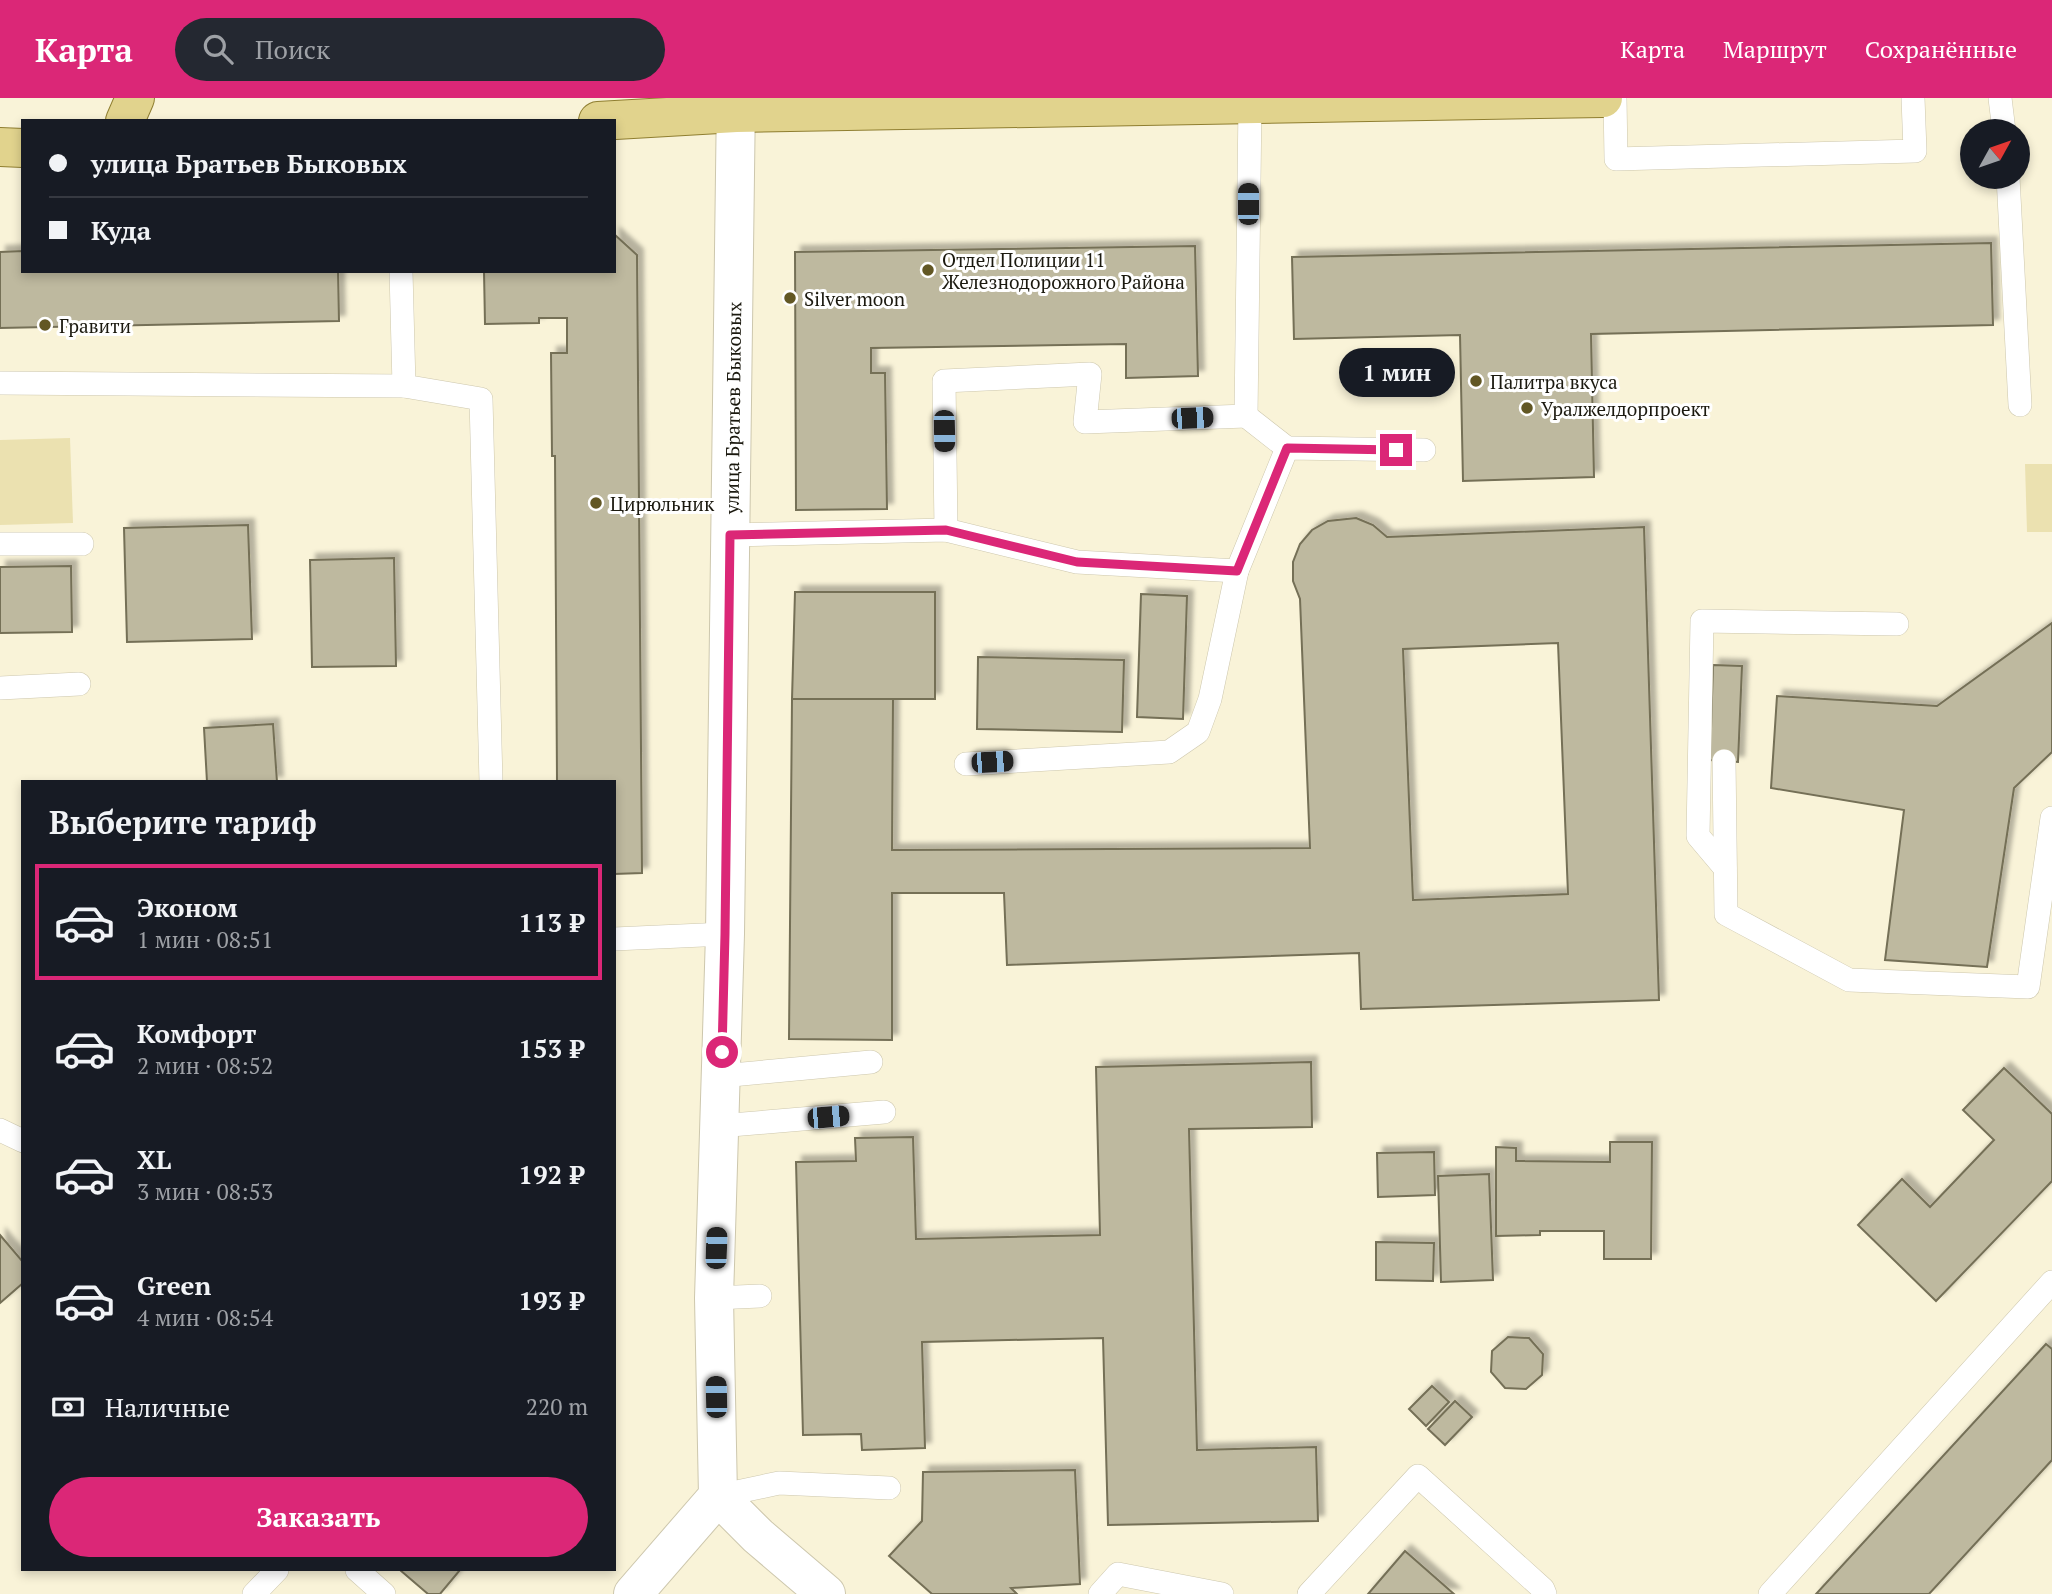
<!DOCTYPE html>
<html lang="ru">
<meta charset="utf-8">
<style>
body{margin:0;font-family:"PT Serif",serif;background:#242831;color:#f1f3f6;height:100vh;display:flex;flex-direction:column;font-size:26px;white-space:nowrap}
*{box-sizing:border-box;margin:0}
p{font-size:23px;color:#9ea1a6}
.icon{flex:none;width:38px;height:38px;fill:none;stroke:currentColor;stroke-width:2;stroke-linecap:round;stroke-linejoin:round}
.map{position:relative;flex:1;overflow:hidden}
.panel{position:absolute;left:21px;top:682px;width:595px;height:791px;display:flex;flex-direction:column;background:#171b24;border-radius:0px;box-shadow:0 4px 10px #0003}
.panel>*{flex:none}
.hud{position:absolute;left:21px;top:21px;width:595px;height:154px;border-radius:0px;box-shadow:0 4px 10px #0003;display:grid;align-content:center;height:154px;padding:0 28px;background:#171b24}
.needle{width:46px;rotate:50deg}
.buttons{position:absolute;left:1960px;top:21px;display:grid;gap:14px}
.buttons a{display:grid;place-items:center;width:70px;height:70px;border-radius:50%;background:#171b24;box-shadow:0 4px 10px #0003;font-size:35px}
.end{position:absolute;width:32px;height:32px;margin:-16px;border:9px solid #db2777;background:#fff;box-shadow:0 0 0 4px #fff}
.from{border-radius:50%}
.bubble{position:absolute;height:49px;border-radius:24px;background:#171b24;box-shadow:0 4px 10px #0003;font-size:23px;font-weight:700;line-height:49px;text-align:center}
.car{position:absolute;width:21px;height:42px;margin:-21px -10px;border-radius:9px;box-shadow:0 0 5px 2px #0007;background:linear-gradient(#222 24%,#8ab4d8 0 40%,#222 0 76%,#8ab4d8 0 86%,#222 0)}
.hud b{display:flex;align-items:center;gap:24px;height:66px;font-size:26px}
.hud b+b{border-top:2px solid #363941}
.hud i{width:18px;height:18px;background:#f1f3f6}
ul{padding:0;list-style:none}
li{display:flex;align-items:center;gap:21px;height:116px;margin:0 14px 10px;padding:0 14px;border:4px solid transparent;border-radius:0px}
li div{flex:1}
li b{display:block;font-size:26px}
li em{font-style:normal;font-weight:700}
li.current{border-color:#db2777}
li>.icon{width:63px;height:63px;stroke-width:1.5}
h2{padding:0 28px;font-size:32px;line-height:84px}
.pay{display:flex;align-items:center;gap:18px;height:77px;padding:0 28px;font-size:26px}
.pay p{margin-inline-start:auto}
.cta{display:flex;gap:14px;margin-top:auto;padding:14px 28px}
.cta a{flex:1;height:80px;border-radius:42px;background:#db2777;color:#fff;font-size:28px;font-weight:700;line-height:80px;text-align:center}
header{display:flex;align-items:center;gap:42px;box-sizing:border-box;height:98px;padding:0 35px;background:#db2777;color:#fff}
header strong{font-size:33px}
nav{display:flex;gap:38px;margin-inline-start:auto;font-size:24px}
.search{width:490px;height:63px;background:#242831;display:flex;align-items:center;gap:18px;box-sizing:border-box;padding:0 24px;border-radius:38px;color:#9ea1a6;font-size:26px}
.map>svg:first-child{display:block}
.green{fill:#ebe1b0}
.building{fill:#beb99f;stroke:#746f57;stroke-width:2;fill-rule:evenodd;filter:url(#shadow)}
.lines{fill:none;stroke-linecap:round;stroke-linejoin:round}
.lane-casing{stroke:#cdc7ad;stroke-width:24}
.street-casing{stroke:#cdc7ad;stroke-width:40}
.secondary-casing{stroke:#cdc7ad;stroke-width:40}
.primary-casing{stroke:#8f7e30;stroke-width:40}
.lane{stroke:#fff;stroke-width:23}
.street{stroke:#fff;stroke-width:38}
.secondary{stroke:#fff;stroke-width:38}
.primary{stroke:#e1d38d;stroke-width:38}
.route{stroke:#db2777;stroke-width:9}
.poi-dot{fill:#625724;stroke:#fff;stroke-width:2.5}
.labels{text-anchor:middle;dominant-baseline:central;stroke-width:6;stroke-linejoin:round;paint-order:stroke}
.poi-label{font-size:19px;fill:#1b190f;stroke:#fff;text-anchor:start}
.street-label{font-size:19px;fill:#1b190f;stroke:#fff}
</style>
<header>
<strong>Карта</strong>
<div class="search"><svg class="icon" aria-label="search" viewBox="0 0 24 24"><circle cx="10" cy="10" r="6"/><path d="M15 15l6 6"/></svg>Поиск</div>
<nav><a>Карта</a><a>Маршрут</a><a>Сохранённые</a></nav>
</header>
<div class="map">
<svg width="2052" height="1496" viewBox="0 0 2052 1496">
<defs>
<filter id="shadow"><feDropShadow dx="6" dy="-6" stdDeviation="2" flood-color="#0004"/></filter>
</defs>
<rect width="100%" height="100%" fill="#f9f3d8"/>
<g class="green">
<path d="M70,340L73,425L0,427V342Z"/>
<path d="M2025,366H2052V434H2027Z"/>
</g>
<g class="building">
<path d="M614,136L637,157L642,775L614,776V684H557L555,358H552L551,255H567V220H539V225L485,226L484,173H614Z"/>
<path d="M1991,145L1993,227L1591,236L1594,379L1463,383L1460,237L1294,241L1292,159Z"/>
<path d="M1195,148L1198,278L1126,280V246L871,250V275H885L887,411L796,412L795,154Z"/>
<path d="M23,153V173H338L339,223L0,230V154Z"/>
<path d="M1356,420L1373,427L1387,439L1644,429L1659,902L1361,911L1359,855L1007,867L1004,795H892V942L789,941L792,601H893L892,752L1310,750L1300,501L1293,483V464L1300,446L1312,432L1328,423ZM1558,545L1568,796L1413,802L1403,551Z"/>
<path d="M248,427L252,541L127,544L124,430Z"/>
<path d="M394,460L396,568L312,569L310,462Z"/>
<path d="M71,468L72,534L0,535V469Z"/>
<path d="M795,494H935V601H792Z"/>
<path d="M1141,496L1187,498L1183,621L1137,619Z"/>
<path d="M2052,525V654L2014,690L1987,869L1885,862L1904,712L1771,690L1777,598L1937,608Z"/>
<path d="M978,559L1124,562L1122,634L977,631Z"/>
<path d="M1713,567L1742,568L1738,664L1710,662Z"/>
<path d="M273,626L277,684H207L204,630Z"/>
<path d="M1311,964L1312,1029L1189,1031L1197,1352L1316,1349L1318,1423L1108,1427L1103,1240L922,1244L925,1350L862,1352L861,1336L803,1337L796,1064L856,1063L855,1040L913,1039L916,1141L1100,1137L1096,969Z"/>
<path d="M2004,970L2052,1016V1083L1936,1203L1858,1127L1902,1081L1930,1109L1994,1042L1963,1012Z"/>
<path d="M1610,1044H1652L1651,1161H1604V1133H1540V1137L1496,1138V1049L1516,1050V1063L1610,1064Z"/>
<path d="M1434,1054L1435,1097L1378,1099L1377,1055Z"/>
<path d="M1489,1076L1493,1182L1441,1184L1438,1078Z"/>
<path d="M0,1137L23,1164V1185L0,1205Z"/>
<path d="M1376,1144L1434,1145L1433,1183L1376,1182Z"/>
<path d="M1508,1239L1529,1240L1543,1256L1542,1277L1526,1291L1505,1290L1491,1274L1492,1253Z"/>
<path d="M2046,1246L2052,1251V1362L1929,1496H1816Z"/>
<path d="M1432,1288L1449,1304L1426,1328L1409,1311Z"/>
<path d="M1455,1303L1472,1319L1445,1347L1428,1331Z"/>
<path d="M1075,1372L1080,1486L1011,1490L1017,1496H932L889,1458L922,1423L923,1374Z"/>
<path d="M1405,1453L1454,1496H1368Z"/>
<path d="M400,1472H460L440,1496H428Z"/>
</g>
<g class="lines">
<g class="lane-casing">
<g id="lane">
<path d="M1615,0L1616,61L1915,53L1913,0"/>
<path d="M2000,0L2004,33"/>
<path d="M2008,79L2020,307"/>
<path d="M401,173L404,288L481,301L491,684"/>
<path d="M0,285L404,288"/>
<path d="M1246,318L1287,350"/>
<path d="M946,432L944,283L1090,276L1085,324L1246,318L1250,6"/>
<path d="M730,437L946,432L1077,464L1237,473"/>
<path d="M0,446H82"/>
<path d="M0,590L79,586"/>
<path d="M1724,663L1726,816L1849,882L2028,889L2052,720"/>
<path d="M966,666L1169,654L1198,634L1210,601L1237,473L1287,350L1424,352"/>
<path d="M1725,770L1698,738L1702,523L1897,526"/>
<path d="M614,841L725,836"/>
<path d="M721,978L871,964"/>
<path d="M719,1028L884,1014"/>
<path d="M0,1032L23,1043"/>
<path d="M714,1200L760,1198"/>
<path d="M718,1398L779,1385L889,1390"/>
<path d="M357,1472L384,1496"/>
<path d="M254,1496L277,1472"/>
<path d="M1100,1496L1118,1476L1222,1496"/>
<path d="M1309,1496L1418,1378L1543,1491L1545,1496"/>
<path d="M1770,1496L2052,1184"/>
</g>
</g>
<g class="street-casing">
<path id="street" d="M718,1398L758,1438L826,1496"/>
</g>
<g class="secondary-casing">
<g id="secondary">
<path id="s1" d="M633,1496L718,1398L714,1200L725,836L736,0"/>
</g>
</g>
<g class="primary-casing">
<g id="primary">
<path d="M125,23L135,0"/>
<path d="M598,23L736,15L1603,0"/>
<path d="M0,49L23,50"/>
</g>
</g>
<use href="#lane" class="lane"/>
<use href="#street" class="street"/>
<use href="#secondary" class="secondary"/>
<use href="#primary" class="primary"/>
</g>
<g class="lines">
<path class="route" d="M722,954L725,836L730,437L946,432L1077,464L1237,473L1287,350L1396,352"/>
</g>
<g class="poi-dot">
<circle cx="928" cy="172" r="7"/>
<circle cx="790" cy="200" r="7"/>
<circle cx="45" cy="227" r="7"/>
<circle cx="1476" cy="283" r="7"/>
<circle cx="1527" cy="310" r="7"/>
<circle cx="596" cy="405" r="7"/>
</g>
<g class="labels">
<g class="poi-label">
<text x="942" y="161">Отдел Полиции 11<tspan x="942" dy="22">Железнодорожного Района</tspan></text>
<text x="804" y="200">Silver moon</text>
<text x="59" y="227">Гравити</text>
<text x="1490" y="283">Палитра вкуса</text>
<text x="1541" y="310">Уралжелдорпроект</text>
<text x="610" y="405">Цирюльник</text>
</g>
<g class="street-label">
<text stroke="none"><textPath href="#s1" startOffset="1218">улица Братьев Быковых</textPath></text>
</g>
</g>
</svg>
<div class="buttons">
<a><svg class="needle" viewBox="-14 -14 28 28"><path d="M0-13l5 13h-10z" fill="#e53935"/><path d="M0 13l5-13h-10z" fill="#9ea1a6"/></svg></a>
</div>
<i class="end from" style="left:722px;top:954px"></i>
<i class="end" style="left:1396px;top:352px"></i>
<div class="bubble" style="left:1339px;top:250px;width:116px">1 мин</div>
<i class="car" style="left:1248px;top:106px;rotate:0deg"></i>
<i class="car" style="left:1192px;top:320px;rotate:88deg"></i>
<i class="car" style="left:944px;top:333px;rotate:179deg"></i>
<i class="car" style="left:992px;top:664px;rotate:87deg"></i>
<i class="car" style="left:828px;top:1019px;rotate:85deg"></i>
<i class="car" style="left:716px;top:1150px;rotate:2deg"></i>
<i class="car" style="left:716px;top:1299px;rotate:359deg"></i>
<div class="hud">
<b><i class="from"></i>улица Братьев Быковых</b>
<b><i></i>Куда</b>
</div>
<section class="panel">
<h2>Выберите тариф</h2>
<ul>
<li class="current"><svg class="icon" aria-label="car" viewBox="0 0 24 24"><path d="M5 17H2v-5l4-1 3-4h7l3 4 3 1v5h-3M9 17h6M6 11h13"/><circle cx="7" cy="17" r="2"/><circle cx="17" cy="17" r="2"/></svg><div><b>Эконом</b><p>1 мин · 08:51</p></div><em>113 ₽</em></li>
<li><svg class="icon" aria-label="car" viewBox="0 0 24 24"><path d="M5 17H2v-5l4-1 3-4h7l3 4 3 1v5h-3M9 17h6M6 11h13"/><circle cx="7" cy="17" r="2"/><circle cx="17" cy="17" r="2"/></svg><div><b>Комфорт</b><p>2 мин · 08:52</p></div><em>153 ₽</em></li>
<li><svg class="icon" aria-label="car" viewBox="0 0 24 24"><path d="M5 17H2v-5l4-1 3-4h7l3 4 3 1v5h-3M9 17h6M6 11h13"/><circle cx="7" cy="17" r="2"/><circle cx="17" cy="17" r="2"/></svg><div><b>XL</b><p>3 мин · 08:53</p></div><em>192 ₽</em></li>
<li><svg class="icon" aria-label="car" viewBox="0 0 24 24"><path d="M5 17H2v-5l4-1 3-4h7l3 4 3 1v5h-3M9 17h6M6 11h13"/><circle cx="7" cy="17" r="2"/><circle cx="17" cy="17" r="2"/></svg><div><b>Green</b><p>4 мин · 08:54</p></div><em>193 ₽</em></li>
</ul>
<div class="pay"><svg class="icon" aria-label="cash" viewBox="0 0 24 24"><path d="M3 7h18v10H3z"/><circle cx="12" cy="12" r="2"/></svg>Наличные<p>220 m</p></div>
<div class="cta"><a>Заказать</a></div>
</section>
</div>
